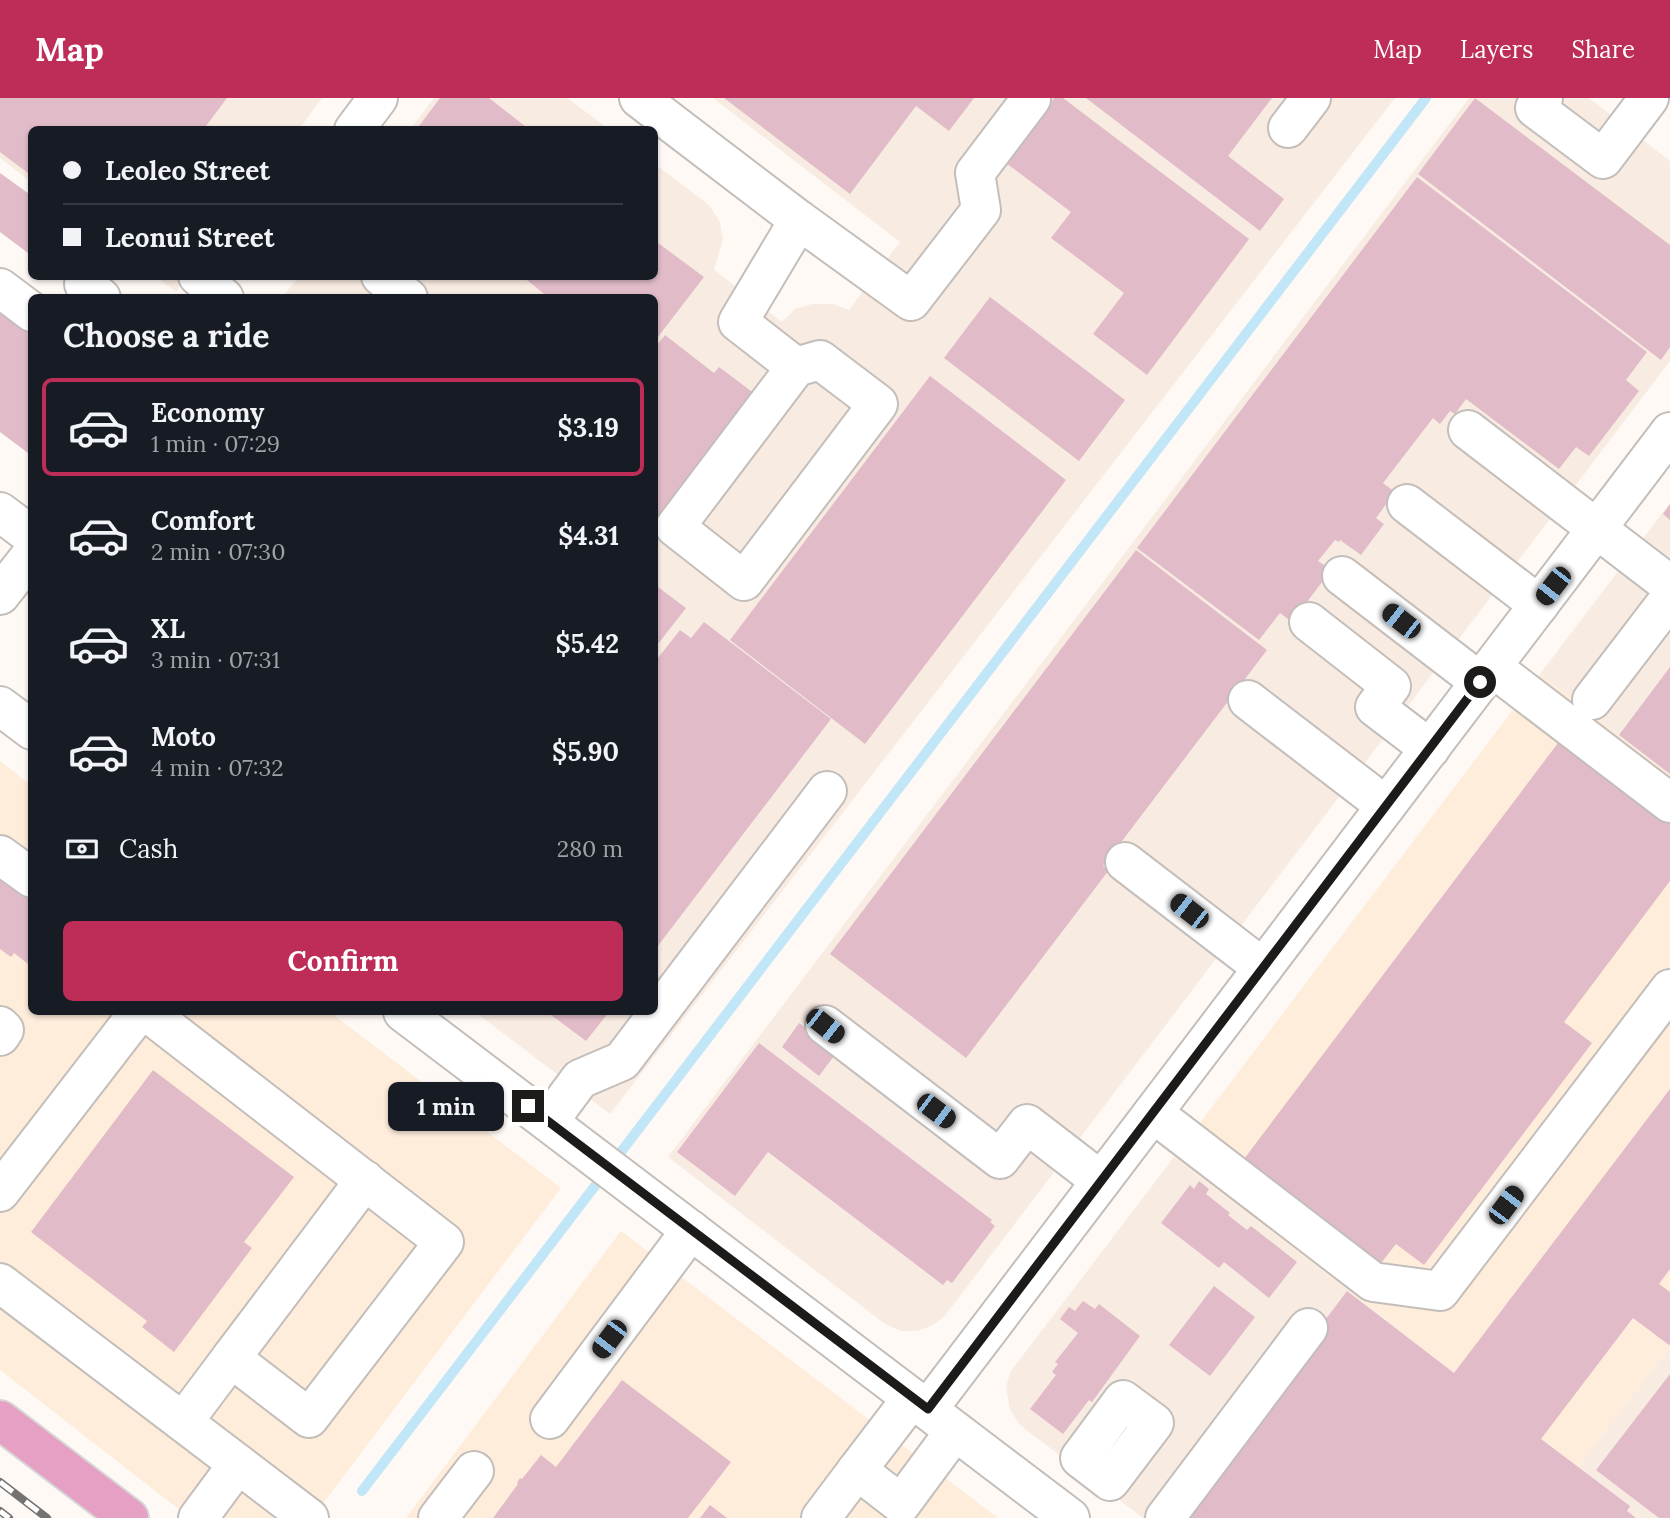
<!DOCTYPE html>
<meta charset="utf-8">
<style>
body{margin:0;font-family:Lora,serif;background:#242831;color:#f1f3f6;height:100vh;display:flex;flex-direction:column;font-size:26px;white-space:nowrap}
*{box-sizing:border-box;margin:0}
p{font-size:23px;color:#9ea1a6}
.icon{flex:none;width:38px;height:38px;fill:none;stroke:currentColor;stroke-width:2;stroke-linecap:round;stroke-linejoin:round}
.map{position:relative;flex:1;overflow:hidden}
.panel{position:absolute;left:28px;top:196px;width:630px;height:721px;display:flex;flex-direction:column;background:#171b24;border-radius:10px;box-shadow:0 2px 5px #0004}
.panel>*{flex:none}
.hud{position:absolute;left:28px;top:28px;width:630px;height:154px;border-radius:10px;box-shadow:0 2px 5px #0004;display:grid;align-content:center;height:154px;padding:0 35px;background:#171b24}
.end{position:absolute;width:32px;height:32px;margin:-16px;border:9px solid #1d1b19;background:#fff;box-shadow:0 0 0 4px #fff}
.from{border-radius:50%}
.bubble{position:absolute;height:49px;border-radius:10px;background:#171b24;box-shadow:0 2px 5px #0004;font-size:23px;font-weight:700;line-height:49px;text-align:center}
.car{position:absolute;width:21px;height:42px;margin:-21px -10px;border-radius:9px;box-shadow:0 0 5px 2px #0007;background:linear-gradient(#222 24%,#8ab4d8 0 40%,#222 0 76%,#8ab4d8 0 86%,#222 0)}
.hud b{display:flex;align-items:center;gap:24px;height:66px;font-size:26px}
.hud b+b{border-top:2px solid #363941}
.hud i{width:18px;height:18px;background:#f1f3f6}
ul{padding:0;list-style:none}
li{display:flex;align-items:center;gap:21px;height:98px;margin:0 14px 10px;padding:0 21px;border:4px solid transparent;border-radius:10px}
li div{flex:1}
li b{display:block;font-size:26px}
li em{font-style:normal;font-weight:700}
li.selected{border-color:#bd2d57}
li>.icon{width:63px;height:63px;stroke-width:1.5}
h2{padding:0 35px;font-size:32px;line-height:84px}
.pay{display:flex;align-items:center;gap:18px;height:77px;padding:0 35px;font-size:26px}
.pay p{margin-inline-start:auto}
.button{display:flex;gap:14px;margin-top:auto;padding:14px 35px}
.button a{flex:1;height:80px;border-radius:10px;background:#bd2d57;color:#fff;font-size:28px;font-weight:700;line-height:80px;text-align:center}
header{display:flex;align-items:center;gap:42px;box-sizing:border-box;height:98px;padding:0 35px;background:#bd2d57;color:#fff}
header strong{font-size:33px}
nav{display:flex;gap:38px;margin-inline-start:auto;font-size:24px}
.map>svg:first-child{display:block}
.commercial{fill:#feeddb}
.built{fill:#f8ebe2}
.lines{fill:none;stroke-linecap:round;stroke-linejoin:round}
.stream{stroke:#c1e6f8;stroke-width:10}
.building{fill:#e1bcc8}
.minor-casing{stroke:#c4beba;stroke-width:42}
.major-casing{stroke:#d6d6d6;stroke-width:42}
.minor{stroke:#fff;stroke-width:38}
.major{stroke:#e5a0c3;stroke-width:38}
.rail-casing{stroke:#76726f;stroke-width:8}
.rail{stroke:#fff;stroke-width:5;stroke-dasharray:16;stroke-linecap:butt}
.route{stroke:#1d1b19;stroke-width:9}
</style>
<header>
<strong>Map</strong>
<nav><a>Map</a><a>Layers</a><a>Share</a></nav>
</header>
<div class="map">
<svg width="1670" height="1420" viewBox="0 0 1670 1420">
<rect width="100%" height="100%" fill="#fff9f5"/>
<g class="commercial">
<path d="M1540,576L1670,676V1249L1578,1369L1174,1059Z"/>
<path d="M0,663L31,687L32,914H330L561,1090L312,1420H190L0,1272Z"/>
<path d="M621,1133L998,1420H406Z"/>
</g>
<g class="built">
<path d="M0,0H322L299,31L32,32L31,84L0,60Z"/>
<path d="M434,0H567L609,31L410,32Z"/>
<path d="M713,0H1395L610,1016L475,914H654V200H282L298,179L654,178L655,66L709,107L720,124L723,142L714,172L782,224L795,211L812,206H833L849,212L900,144Z"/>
<path d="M1469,0H1589L1670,63V263L944,1219L931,1228L917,1233H901L885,1226L668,1059Z"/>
<path d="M156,179H187L176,194Z"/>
<path d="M1670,405V676L1540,576Z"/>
<path d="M1174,1059L1578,1369L1670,1249V1420H1143L1021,1328L1010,1312L1006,1288L1011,1273Z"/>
</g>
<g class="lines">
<path class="stream" d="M362,1393L1426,0"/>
</g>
<g class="building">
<path d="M0,0H227L203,32H32V78L0,54Z"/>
<path d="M440,0H489L530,32H416Z"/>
<path d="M724,0H974L949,33L916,8L850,96Z"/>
<path d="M1054,0H1063L1249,141L1147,277L1093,236L1124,195L1051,140L1071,114L1006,65Z"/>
<path d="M1086,0H1272L1228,58L1284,101L1260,133Z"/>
<path d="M1475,0L1670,147V249L1661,262L1418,76Z"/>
<path d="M0,75L32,98V150L28,155L0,134Z"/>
<path d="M1417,79L1647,254L1626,282L1639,293L1589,358L1576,349L1559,371L1466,301L1455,316L1450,313L1440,326L1433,320L1383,385L1395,394L1376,420L1384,426L1361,457L1340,442L1339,444L1335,442L1318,463L1331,472L1292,524L1280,515L1259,542L1137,450Z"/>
<path d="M654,142L704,179L654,244V200H549L522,178H654Z"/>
<path d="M0,199L32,223V251L28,255L32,258V358L0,334Z"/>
<path d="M990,199L1125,302L1079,363L944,260Z"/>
<path d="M665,237L714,275L719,269L755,296L654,430V251Z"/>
<path d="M930,278L1066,382L865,646L730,542Z"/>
<path d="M1670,406V422L1663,416Z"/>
<path d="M1136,452L1267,552L1103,768L1109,772L966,960L830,856Z"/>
<path d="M654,486L686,510L654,551Z"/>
<path d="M704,524L831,621L654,853V565L680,532L691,540Z"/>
<path d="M1670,569V676L1619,637Z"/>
<path d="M1561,641L1670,724V783L1564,924L1592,945L1424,1167L1396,1146L1378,1169L1241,1065Z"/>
<path d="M0,780L32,804V869L14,855L11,859L0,851Z"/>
<path d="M547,914H609L586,943Z"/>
<path d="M799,925L837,954L819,978L782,949Z"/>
<path d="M759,945L992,1122L990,1124L995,1128L952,1185L947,1182L943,1187L768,1054L735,1098L677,1054Z"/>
<path d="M153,972L294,1079L244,1144L252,1150L174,1254L142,1229L147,1223L31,1134Z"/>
<path d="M1670,991V1171L1659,1186L1670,1194V1246L1669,1247L1633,1220L1541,1341L1630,1408L1627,1413L1636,1420H1176L1347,1193L1454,1275Z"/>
<path d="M1199,1083L1209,1091L1206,1096L1230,1115L1228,1117L1247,1132L1251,1128L1297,1164L1269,1200L1224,1164L1219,1170L1161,1125L1190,1087L1194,1091Z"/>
<path d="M1214,1188L1255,1219L1210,1278L1169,1247Z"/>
<path d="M1083,1203L1095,1211L1099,1206L1140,1238L1092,1304L1089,1302L1063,1336L1030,1311L1056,1277L1052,1274L1058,1266L1055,1264L1078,1235L1060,1221L1069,1209L1075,1213Z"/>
<path d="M1670,1276V1420H1659L1596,1372Z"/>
<path d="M622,1282L731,1364L688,1420H493L518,1386L517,1385L520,1380L522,1381L541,1357L556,1369Z"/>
<path d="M710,1407L727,1420H700Z"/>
</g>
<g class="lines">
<g class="minor-casing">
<g id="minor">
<path d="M639,0L799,122L911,203L981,112L975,75L1031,1"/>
<path d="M1543,0L1535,10L1603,61L1649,0"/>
<path d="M1288,30L1311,0"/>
<path d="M354,32L378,0"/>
<path d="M198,178L224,200"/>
<path d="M381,178L408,200"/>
<path d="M84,186L101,200"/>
<path d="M0,190L32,214"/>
<path d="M796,269L820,262L878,306L744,483L675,429L796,269L738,224L799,122"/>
<path d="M1468,332L1670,487"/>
<path d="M1407,406L1539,507"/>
<path d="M0,414L32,438"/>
<path d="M1342,478L1480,584"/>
<path d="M0,497L32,456"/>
<path d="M1309,524L1391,588L1375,609L1430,651"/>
<path d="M1492,569L1670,705"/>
<path d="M1248,602L1386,708"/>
<path d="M1592,602L1670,500"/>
<path d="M0,608L32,632"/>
<path d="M0,757L32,780"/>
<path d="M1125,764L1263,870"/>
<path d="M147,914L444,1144L309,1320L231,1260L183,1324"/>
<path d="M403,914L1070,1420"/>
<path d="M825,927L1000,1061L1027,1026L1101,1083"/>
<path d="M0,928L4,932L0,938"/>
<path d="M1153,1015L1373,1184L1440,1193L1670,891"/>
<path d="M549,1023L580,981L622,963L827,693"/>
<path d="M0,1094L139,914"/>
<path d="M0,1185L309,1420"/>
<path d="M231,1260L365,1082"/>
<path d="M1123,1302L1154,1325L1110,1383L1080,1360Z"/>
<path d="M928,1311L1670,334"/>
<path d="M550,1321L691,1132"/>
<path d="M857,1372L912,1300"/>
<path d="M198,1420L238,1366"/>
<path d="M438,1420L474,1373"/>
<path d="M821,1420L857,1372L901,1406L955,1333"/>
<path d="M1165,1420L1308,1230"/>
</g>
</g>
<g class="major-casing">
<path id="major" d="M0,1322L129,1420"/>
</g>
<use href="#minor" class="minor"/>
<use href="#major" class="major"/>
<g class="rail-casing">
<g id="rail">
<path d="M0,1384L47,1420"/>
<path d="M0,1413L9,1420"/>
</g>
</g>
<use href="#rail" class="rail"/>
</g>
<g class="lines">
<path class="route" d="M528,1008L928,1311L1480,584"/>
</g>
</svg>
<i class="end from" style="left:1480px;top:584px"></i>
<i class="end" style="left:528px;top:1008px"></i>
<div class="bubble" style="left:388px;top:984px;width:116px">1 min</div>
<i class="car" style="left:1553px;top:488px;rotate:218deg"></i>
<i class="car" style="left:1401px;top:523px;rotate:308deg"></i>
<i class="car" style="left:1189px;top:813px;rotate:308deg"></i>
<i class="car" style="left:825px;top:928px;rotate:128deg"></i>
<i class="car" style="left:936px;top:1013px;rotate:127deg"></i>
<i class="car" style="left:1506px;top:1107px;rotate:37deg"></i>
<i class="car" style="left:609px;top:1241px;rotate:217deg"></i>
<div class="hud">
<b><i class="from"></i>Leoleo Street</b>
<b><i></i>Leonui Street</b>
</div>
<section class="panel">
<h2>Choose a ride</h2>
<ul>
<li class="selected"><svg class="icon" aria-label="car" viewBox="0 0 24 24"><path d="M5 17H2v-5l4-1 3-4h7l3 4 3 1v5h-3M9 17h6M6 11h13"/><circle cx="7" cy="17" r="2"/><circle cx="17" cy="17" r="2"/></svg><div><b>Economy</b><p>1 min · 07:29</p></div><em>$3.19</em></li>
<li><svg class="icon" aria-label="car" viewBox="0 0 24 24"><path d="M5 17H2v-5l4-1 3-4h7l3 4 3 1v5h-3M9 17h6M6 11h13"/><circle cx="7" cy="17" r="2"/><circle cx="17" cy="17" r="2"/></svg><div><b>Comfort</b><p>2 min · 07:30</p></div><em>$4.31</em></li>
<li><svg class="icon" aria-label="car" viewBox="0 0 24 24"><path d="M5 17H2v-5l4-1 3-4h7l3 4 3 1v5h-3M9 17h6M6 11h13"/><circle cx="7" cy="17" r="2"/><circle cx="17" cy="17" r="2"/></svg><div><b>XL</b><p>3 min · 07:31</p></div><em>$5.42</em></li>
<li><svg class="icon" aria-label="car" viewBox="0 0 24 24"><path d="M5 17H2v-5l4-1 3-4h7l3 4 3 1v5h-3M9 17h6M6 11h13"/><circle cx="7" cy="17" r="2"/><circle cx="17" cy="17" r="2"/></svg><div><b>Moto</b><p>4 min · 07:32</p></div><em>$5.90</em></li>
</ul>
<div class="pay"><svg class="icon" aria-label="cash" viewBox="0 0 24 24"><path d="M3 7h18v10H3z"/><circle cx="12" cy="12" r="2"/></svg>Cash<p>280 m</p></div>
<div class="button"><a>Confirm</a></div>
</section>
</div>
